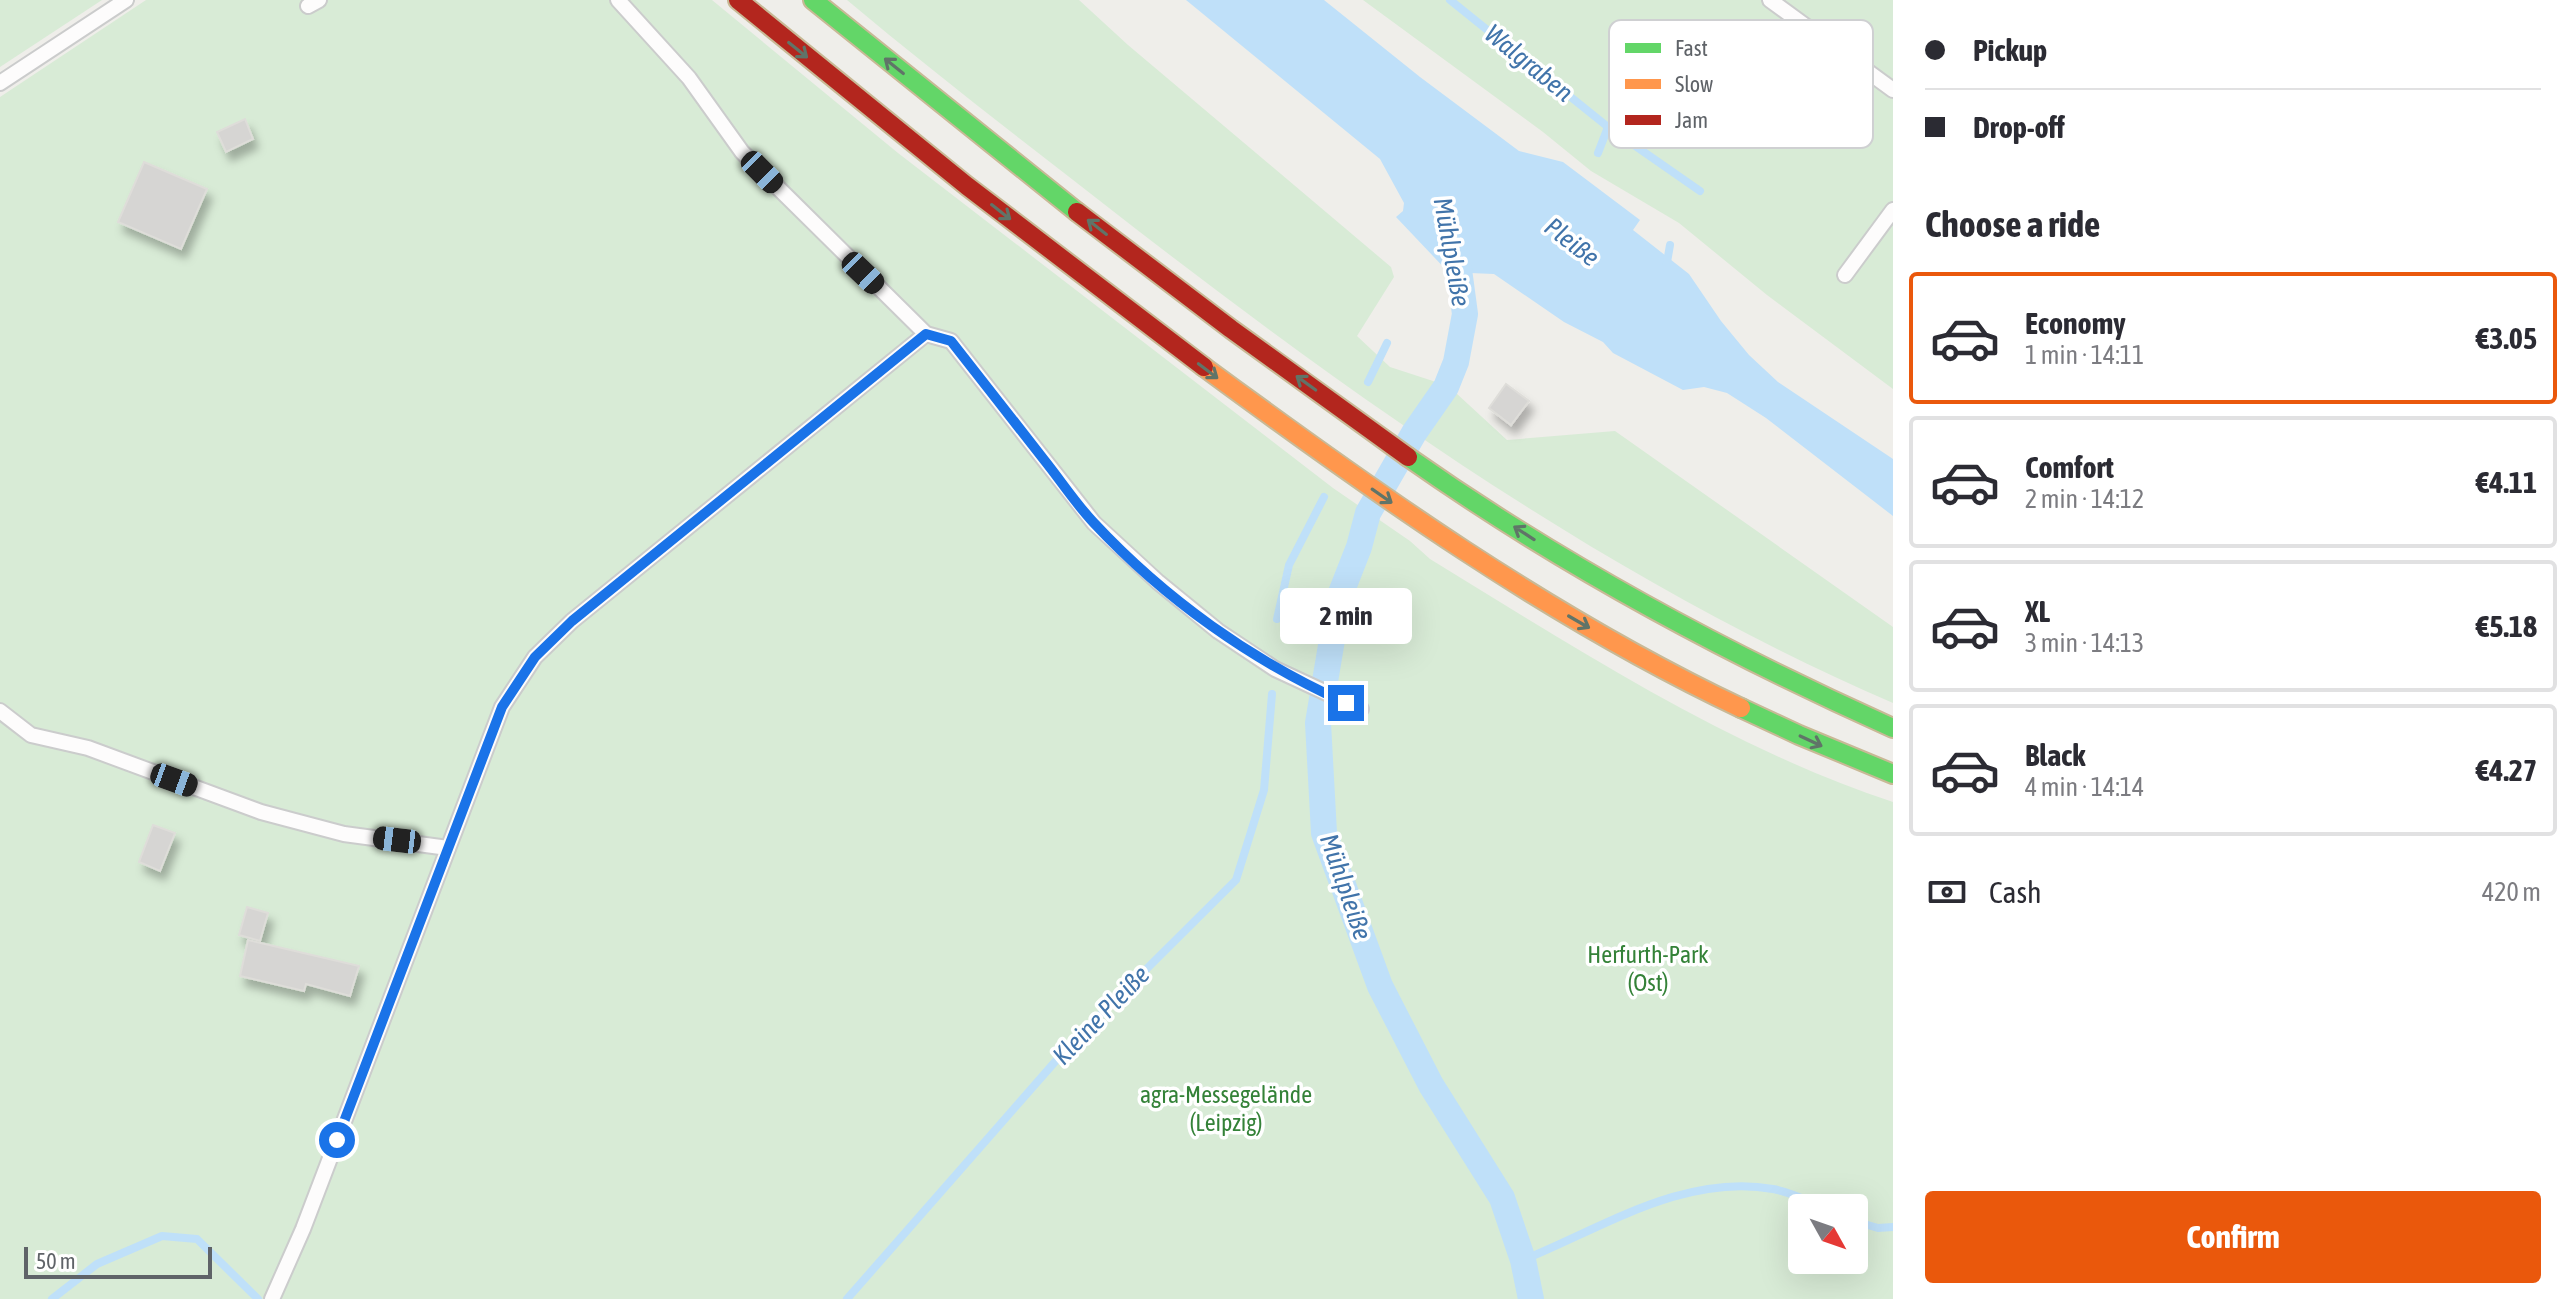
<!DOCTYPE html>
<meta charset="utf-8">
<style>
body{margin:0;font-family:"Asap Condensed",sans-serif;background:#f2f2f3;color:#2b2b33;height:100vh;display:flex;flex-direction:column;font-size:30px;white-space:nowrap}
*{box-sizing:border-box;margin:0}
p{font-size:26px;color:#7c7c81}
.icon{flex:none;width:44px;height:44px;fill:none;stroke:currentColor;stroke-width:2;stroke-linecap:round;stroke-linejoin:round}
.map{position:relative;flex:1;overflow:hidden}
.side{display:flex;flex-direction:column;background:#fff;width:680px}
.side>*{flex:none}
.top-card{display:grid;align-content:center;height:176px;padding:0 32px;background:#fff}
.needle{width:52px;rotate:130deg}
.fabs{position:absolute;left:1788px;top:1194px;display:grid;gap:16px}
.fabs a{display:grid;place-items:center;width:80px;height:80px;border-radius:8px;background:#fff;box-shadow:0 8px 32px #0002;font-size:40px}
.scale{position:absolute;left:24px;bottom:20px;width:188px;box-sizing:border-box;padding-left:8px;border:4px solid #5f6368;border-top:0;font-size:22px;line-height:28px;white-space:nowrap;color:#5f6368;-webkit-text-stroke:6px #fff;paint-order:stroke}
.end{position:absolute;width:36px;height:36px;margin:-18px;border:10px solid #1a73e8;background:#fff;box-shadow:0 0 0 4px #fff}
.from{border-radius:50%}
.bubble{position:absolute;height:56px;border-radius:8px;background:#fff;box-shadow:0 8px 32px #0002;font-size:26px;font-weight:700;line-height:56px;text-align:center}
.car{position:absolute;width:24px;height:48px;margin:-24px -12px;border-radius:10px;box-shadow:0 0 6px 2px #0007;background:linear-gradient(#222 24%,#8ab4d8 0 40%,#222 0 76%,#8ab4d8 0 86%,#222 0)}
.top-card b{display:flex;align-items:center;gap:28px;height:76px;font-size:30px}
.top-card b+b{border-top:2px solid #e1e1e2}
.top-card i{width:20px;height:20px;background:#2b2b33}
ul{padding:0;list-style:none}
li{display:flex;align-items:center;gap:24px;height:132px;margin:0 16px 12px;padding:0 16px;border:4px solid #e1e1e2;border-radius:8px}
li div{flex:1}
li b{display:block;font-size:30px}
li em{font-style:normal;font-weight:700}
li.current{border-color:#ea580c}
li>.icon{width:72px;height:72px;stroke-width:1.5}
h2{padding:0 32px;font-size:36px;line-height:96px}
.pay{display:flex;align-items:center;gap:20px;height:88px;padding:0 32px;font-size:30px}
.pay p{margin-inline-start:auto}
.action{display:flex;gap:16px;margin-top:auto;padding:16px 32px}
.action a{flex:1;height:92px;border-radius:8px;background:#ea580c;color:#fff;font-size:32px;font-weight:700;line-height:92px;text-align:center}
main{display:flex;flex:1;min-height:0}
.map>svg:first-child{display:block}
.green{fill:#d8ebd6;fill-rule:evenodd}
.water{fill:#bfe0f9}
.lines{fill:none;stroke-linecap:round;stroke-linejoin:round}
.stream{stroke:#bfe0f9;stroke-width:8}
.canal{stroke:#bfe0f9;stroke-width:26}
.building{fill:#d6d5d3;stroke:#deddd9;stroke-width:2;filter:url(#shadow)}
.lane-casing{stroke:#cbcccc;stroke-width:18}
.fast-casing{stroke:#c8b996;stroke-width:22}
.slow-casing{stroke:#c8b996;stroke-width:22}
.jam-casing{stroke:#c8b996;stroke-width:22}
.lane{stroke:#fdfcfc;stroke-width:14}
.fast{stroke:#63d668;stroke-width:18}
.slow{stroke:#ff974d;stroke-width:18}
.jam{stroke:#b3261e;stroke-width:18}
.oneway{stroke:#607468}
.route{stroke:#1a73e8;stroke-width:10}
.labels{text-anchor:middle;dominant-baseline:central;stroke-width:7;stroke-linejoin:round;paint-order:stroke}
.park-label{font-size:24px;fill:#348238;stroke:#fff}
.water-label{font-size:26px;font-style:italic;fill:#4174aa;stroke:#fff}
.key{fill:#fff;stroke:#cfd0d2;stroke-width:2}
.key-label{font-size:22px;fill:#5f6368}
</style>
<main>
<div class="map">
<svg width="1893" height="1299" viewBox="0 0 1893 1299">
<defs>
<filter id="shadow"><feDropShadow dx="5" dy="9" stdDeviation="4" flood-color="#0004"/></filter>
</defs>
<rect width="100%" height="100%" fill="#efeeea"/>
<g class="green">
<path d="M0,0H102L0,67Z"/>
<path d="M146,0H712L898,153L1333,488L1410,541L1430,559C1579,650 1727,747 1893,802V1299H0V97ZM1802,1208H1854V1260H1802Z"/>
<path d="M847,0H1079L1128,45L1391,267L1394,277L1357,336L1390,367L1433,381L1456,393L1507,440L1615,431L1893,627V703C1618,584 1372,411 1136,229C1039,153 941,79 847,0Z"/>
<path d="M1363,0H1893V389L1767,295L1679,223L1591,171L1543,132Z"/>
</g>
<path class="water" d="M1186,0H1324L1420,77L1519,151L1563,162L1640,220L1633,230L1689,274L1721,321L1749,355L1778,382L1893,459V516L1766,418L1727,393L1704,387L1683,390L1613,353L1603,342L1564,322L1494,274L1470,273V280L1453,283L1451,275L1396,217L1403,211L1404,203L1380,159Z"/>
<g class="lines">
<g class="stream">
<path d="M1450,0L1608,127L1598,153"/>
<path d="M1608,127L1700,191"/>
<path d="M1666,268L1670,245"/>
<path d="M1368,382L1387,343"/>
<path d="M1277,619L1289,565L1324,497"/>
<path d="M1854,1221L1878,1228L1893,1227"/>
<path d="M1523,1260C1602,1228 1685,1173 1773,1189C1791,1192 1808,1201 1825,1208"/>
<path d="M52,1299L97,1264L162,1236L197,1239L258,1299"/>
<path d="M847,1299L1068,1047L1236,880L1264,790L1272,694"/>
</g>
<path class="canal" d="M1456,247L1465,314L1456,362L1446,387L1414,433L1368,513L1359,547L1339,598L1318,723L1324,833L1380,986L1431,1085L1502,1198L1523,1260L1531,1299"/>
</g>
<g class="building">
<path d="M245,119L253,139L226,152L217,132Z"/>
<path d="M144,162L207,189L181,249L118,222Z"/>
<path d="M1506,384L1529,401L1511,425L1489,408Z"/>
<path d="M153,825L175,833L160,871L139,862Z"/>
<path d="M247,907L268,913L260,941L239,935Z"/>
<path d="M248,940L359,966L350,996L306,984L304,991L240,976Z"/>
</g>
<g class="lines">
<g class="lane-casing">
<g id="lane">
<path d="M618,0L689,78L742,152L926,334L951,341L1094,523L1158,582L1218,631L1275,669L1361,709"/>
<path d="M1770,0L1893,90"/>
<path d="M308,6L319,0"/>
<path d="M0,83L126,0"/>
<path d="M1845,275L1893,210"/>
<path d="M0,711L31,735L88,748L261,812L344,834L448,848"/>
<path d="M272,1299L303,1229L502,707L535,657L572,621L926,334"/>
</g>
</g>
<g class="fast-casing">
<g id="fast">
<path d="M813,0L1077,212"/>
<path d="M1408,457C1560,564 1723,652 1893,728"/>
<path d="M1741,708L1799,735L1893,774"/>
</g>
</g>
<g class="slow-casing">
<path id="slow" d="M1204,367C1375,493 1549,617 1741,708"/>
</g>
<g class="jam-casing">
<g id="jam">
<path d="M738,0L967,186L1204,367"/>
<path d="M1077,212L1231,329L1408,457"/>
</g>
</g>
<use href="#lane" class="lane"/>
<use href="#fast" class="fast"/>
<use href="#slow" class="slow"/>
<use href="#jam" class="jam"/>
</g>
<defs><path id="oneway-shaft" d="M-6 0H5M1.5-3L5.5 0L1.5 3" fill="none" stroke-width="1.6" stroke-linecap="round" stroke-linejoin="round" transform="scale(2)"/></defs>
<g class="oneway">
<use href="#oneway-shaft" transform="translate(798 50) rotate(39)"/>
<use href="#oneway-shaft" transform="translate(894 66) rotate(-141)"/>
<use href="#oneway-shaft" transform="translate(1001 212) rotate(38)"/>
<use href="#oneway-shaft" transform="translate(1097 227) rotate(-142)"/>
<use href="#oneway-shaft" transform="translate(1208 371) rotate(37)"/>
<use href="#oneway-shaft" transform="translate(1306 383) rotate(-144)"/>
<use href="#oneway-shaft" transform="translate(1382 496) rotate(35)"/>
<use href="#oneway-shaft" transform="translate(1524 533) rotate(-147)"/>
<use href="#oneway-shaft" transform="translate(1579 622) rotate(30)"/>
<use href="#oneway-shaft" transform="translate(1811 741) rotate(25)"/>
</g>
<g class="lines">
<path class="route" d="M337,1140L502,707L535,657L572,621L926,334L951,341C982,381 1014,421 1045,461C1061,481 1076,504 1094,523C1165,599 1252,661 1346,703"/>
</g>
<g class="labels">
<g class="park-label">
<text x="1648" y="954">Herfurth-Park<tspan x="1648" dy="28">(Ost)</tspan></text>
<text x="1226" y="1094">agra-Messegelände<tspan x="1226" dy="28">(Leipzig)</tspan></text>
</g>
<g class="water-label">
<text transform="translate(1529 63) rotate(39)">Walgraben</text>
<text transform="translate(1572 242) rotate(38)">Pleiße</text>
<text transform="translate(1452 252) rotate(80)">Mühlpleiße</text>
<text transform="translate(1346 887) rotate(71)">Mühlpleiße</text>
<text transform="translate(1101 1015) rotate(-46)">Kleine Pleiße</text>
</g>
</g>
<rect x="1609" y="20" width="264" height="128" rx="12" class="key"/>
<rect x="1625" y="43" width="36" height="10" fill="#63d668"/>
<rect x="1625" y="79" width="36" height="10" fill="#ff974d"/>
<rect x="1625" y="115" width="36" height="10" fill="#b3261e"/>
<g class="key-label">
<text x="1675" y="56">Fast</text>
<text x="1675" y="92">Slow</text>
<text x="1675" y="128">Jam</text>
</g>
</svg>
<div class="fabs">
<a><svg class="needle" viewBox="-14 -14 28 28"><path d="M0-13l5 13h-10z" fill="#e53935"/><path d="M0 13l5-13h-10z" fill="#7c7c81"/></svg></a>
</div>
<div class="scale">50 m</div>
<i class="end from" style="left:337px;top:1140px"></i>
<i class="end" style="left:1346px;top:703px"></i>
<div class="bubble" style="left:1280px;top:588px;width:132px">2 min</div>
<i class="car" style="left:762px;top:172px;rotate:135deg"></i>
<i class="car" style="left:863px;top:273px;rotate:134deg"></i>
<i class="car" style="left:174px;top:780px;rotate:110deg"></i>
<i class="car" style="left:397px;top:840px;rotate:277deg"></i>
</div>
<section class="side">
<div class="top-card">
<b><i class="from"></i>Pickup</b>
<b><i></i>Drop-off</b>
</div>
<h2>Choose a ride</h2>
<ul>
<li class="current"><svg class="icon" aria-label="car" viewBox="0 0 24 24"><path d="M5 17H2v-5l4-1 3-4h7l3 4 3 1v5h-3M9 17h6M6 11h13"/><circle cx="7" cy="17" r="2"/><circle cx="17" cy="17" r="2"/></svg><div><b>Economy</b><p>1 min · 14:11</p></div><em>€3.05</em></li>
<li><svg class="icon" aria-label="car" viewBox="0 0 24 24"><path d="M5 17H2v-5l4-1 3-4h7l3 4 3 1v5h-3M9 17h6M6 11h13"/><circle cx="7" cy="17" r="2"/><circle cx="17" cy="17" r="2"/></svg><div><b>Comfort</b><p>2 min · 14:12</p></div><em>€4.11</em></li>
<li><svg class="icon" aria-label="car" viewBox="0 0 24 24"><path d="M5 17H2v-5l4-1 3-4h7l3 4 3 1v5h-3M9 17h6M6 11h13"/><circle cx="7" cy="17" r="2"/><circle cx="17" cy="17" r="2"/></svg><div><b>XL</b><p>3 min · 14:13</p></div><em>€5.18</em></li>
<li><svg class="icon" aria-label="car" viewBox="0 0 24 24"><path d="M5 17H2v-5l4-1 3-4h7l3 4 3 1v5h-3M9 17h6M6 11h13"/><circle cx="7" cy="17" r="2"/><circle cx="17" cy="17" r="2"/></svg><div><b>Black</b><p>4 min · 14:14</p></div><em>€4.27</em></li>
</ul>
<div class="pay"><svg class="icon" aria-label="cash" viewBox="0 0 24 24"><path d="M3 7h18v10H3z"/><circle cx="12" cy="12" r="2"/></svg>Cash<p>420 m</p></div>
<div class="action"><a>Confirm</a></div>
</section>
</main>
